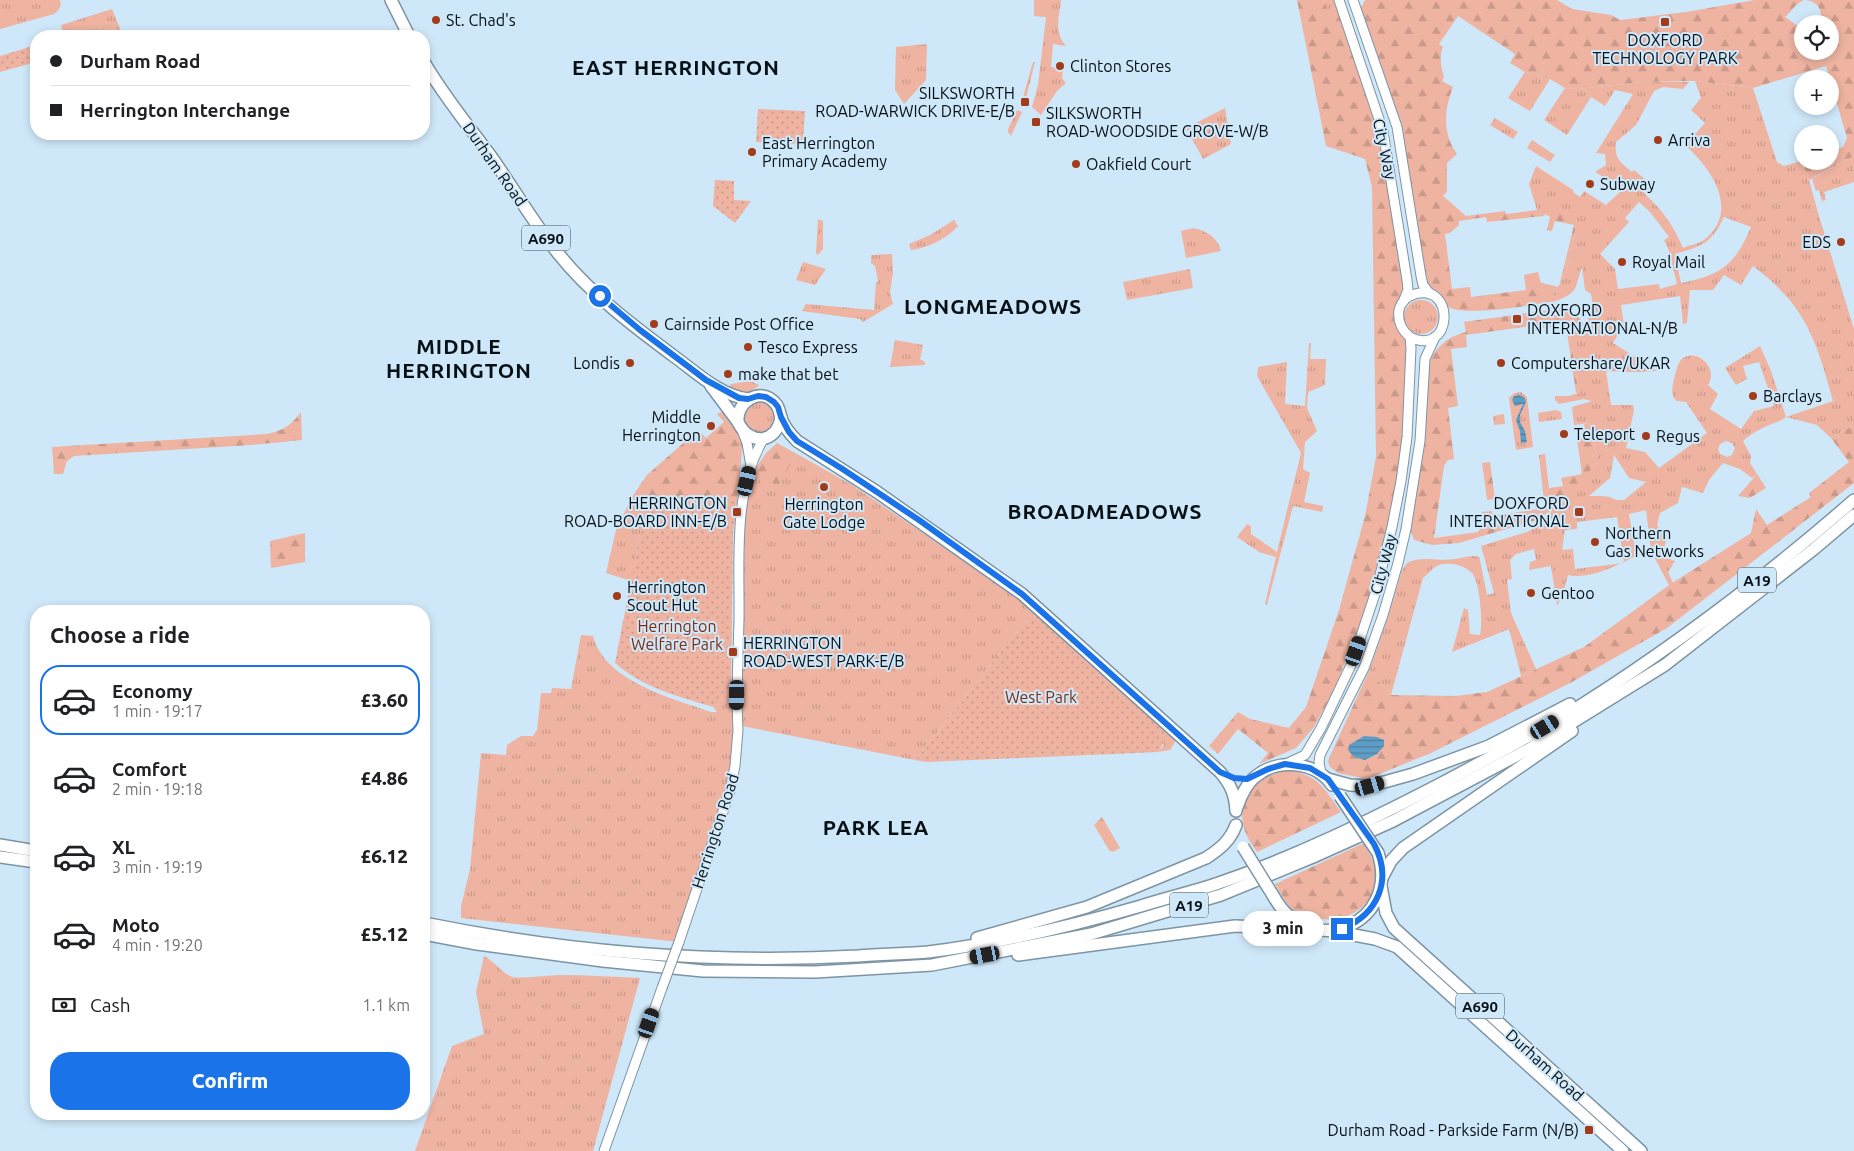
<!DOCTYPE html>
<meta charset="utf-8">
<style>
body{margin:0;font-family:Ubuntu,sans-serif;background:#f2f2f2;color:#202124;height:100vh;display:flex;flex-direction:column;font-size:19px;white-space:nowrap}
*{box-sizing:border-box;margin:0}
p{font-size:16px;color:#757577}
.icon{flex:none;width:28px;height:28px;fill:none;stroke:currentColor;stroke-width:2;stroke-linecap:round;stroke-linejoin:round}
.map{position:relative;flex:1;overflow:hidden}
.sheet{position:absolute;left:30px;top:605px;width:400px;height:515px;display:flex;flex-direction:column;background:#fff;border-radius:20px;box-shadow:0 2px 8px #0003}
.sheet>*{flex:none}
.banner{position:absolute;left:30px;top:30px;width:400px;height:110px;border-radius:20px;box-shadow:0 2px 8px #0003;display:grid;align-content:center;height:110px;padding:0 20px;background:#fff}
.buttons{position:absolute;left:1794px;top:15px;display:grid;gap:10px}
.buttons a{display:grid;place-items:center;width:45px;height:45px;border-radius:50%;background:#fff;box-shadow:0 2px 8px #0003;font-size:25px}
.end{position:absolute;width:22px;height:22px;margin:-11px;border:6px solid #1a73e8;background:#fff;box-shadow:0 0 0 2px #fff}
.from{border-radius:50%}
.bubble{position:absolute;height:35px;border-radius:18px;background:#fff;box-shadow:0 2px 8px #0003;font-size:16px;font-weight:800;line-height:35px;text-align:center}
.car{position:absolute;width:15px;height:30px;margin:-15px -8px;border-radius:6px;box-shadow:0 0 4px 1px #0007;background:linear-gradient(#222 24%,#8ab4d8 0 40%,#222 0 76%,#8ab4d8 0 86%,#222 0)}
.banner b{display:flex;align-items:center;gap:18px;height:48px;font-size:19px}
.banner b+b{border-top:1px solid #e0e0e0}
.banner i{width:12px;height:12px;background:#202124}
ul{padding:0;list-style:none}
li{display:flex;align-items:center;gap:15px;height:70px;margin:0 10px 8px;padding:0 10px;border:2px solid transparent;border-radius:20px}
li div{flex:1}
li b{display:block;font-size:19px}
li em{font-style:normal;font-weight:800}
li.on{border-color:#1a73e8}
li>.icon{width:45px;height:45px;stroke-width:1.5}
h2{padding:0 20px;font-size:22px;line-height:60px}
.pay{display:flex;align-items:center;gap:12px;height:55px;padding:0 20px;font-size:19px}
.pay p{margin-inline-start:auto}
.primary-button{display:flex;gap:10px;margin-top:auto;padding:10px 20px}
.primary-button a{flex:1;height:58px;border-radius:20px;background:#1a73e8;color:#fff;font-size:20px;font-weight:800;line-height:58px;text-align:center}
.map>svg:first-child{display:block}
.grass{fill:url(#grass-tufts);fill-rule:evenodd}
.forest{fill:url(#forest-firs);fill-rule:evenodd}
.park{fill:url(#park-dots)}
.water{fill:url(#water-rules)}
.lines{fill:none;stroke-linecap:round;stroke-linejoin:round}
.secondary-casing{stroke:#7d94a4;stroke-width:11}
.highway-casing{stroke:#7d94a4;stroke-width:14}
.secondary{stroke:#fff;stroke-width:9}
.highway{stroke:#fff;stroke-width:11}
.secondary-bridge-casing{stroke:#7d94a4;stroke-width:11;stroke-linecap:butt}
.highway-bridge-casing{stroke:#7d94a4;stroke-width:14;stroke-linecap:butt}
.secondary-bridge{stroke:#fff;stroke-width:9}
.highway-bridge{stroke:#fff;stroke-width:11}
.route{stroke:#1a73e8;stroke-width:6}
.poi-dot{fill:#a23b1a;stroke:#cfe8f9;stroke-width:2}
.labels{text-anchor:middle;dominant-baseline:central;stroke-width:4;stroke-linejoin:round;paint-order:stroke}
.shield{fill:#cfe8f9;stroke:#435159;stroke-width:1}
.shield-label{font-size:15px;font-weight:bold;fill:#071015}
.poi-label{font-size:16px;fill:#071015;stroke:#cfe8f9;text-anchor:start}
.street-label{font-size:16px;fill:#071015;stroke:#cfe8f9}
.park-label{font-size:16px;fill:#7e2c12;stroke:#cfe8f9}
.district-label{font-size:21px;font-weight:bold;letter-spacing:1px;fill:#071015;stroke:#cfe8f9}
</style>
<div class="map">
<svg width="1854" height="1151" viewBox="0 0 1854 1151">
<defs>
<pattern id="grass-tufts" width="24" height="20" patternUnits="userSpaceOnUse" patternTransform="scale(1.25)"><rect width="24" height="20" fill="#eeb3a1"/><path d="M3 7l-1-3M5 7V3M7 7l1-3M15 17l-1-3M17 17v-4M19 17l1-3" fill="none" stroke="#cb998a"/></pattern>
<pattern id="forest-firs" width="22" height="20" patternUnits="userSpaceOnUse" patternTransform="scale(1.25)"><rect width="22" height="20" fill="#eeb3a1"/><path d="M5 1l3.5 6h-7zM16 11l3.5 6h-7z" fill="#cb998a"/></pattern>
<pattern id="park-dots" width="8" height="8" patternUnits="userSpaceOnUse" patternTransform="scale(1.25)"><rect width="8" height="8" fill="#eeb3a1"/><path d="M2 2h.1M6 6h.1" fill="none" stroke="#cb998a" stroke-width="1.8" stroke-linecap="round"/></pattern>
<pattern id="water-rules" width="6" height="5" patternUnits="userSpaceOnUse" patternTransform="scale(1.25)"><rect width="6" height="5" fill="#5e9dc6"/><path d="M0 2.5h6" fill="none" stroke="#4c7fa0"/></pattern>
</defs>
<rect width="100%" height="100%" fill="#cfe8f9"/>
<g class="grass">
<path d="M0,0H60C62,6 59,10 54,14L0,29Z"/>
<path d="M1034,0H1061C1059,17 1054,32 1066,46L1053,44L1051,67L1063,69L1062,78L1066,83L1057,91L1041,115L1032,107L1038,85L1046,17L1034,16Z"/>
<path d="M1323,0H1339L1341,5L1327,12Z"/>
<path d="M112,9L119,26L83,36H64L61,25Z"/>
<path d="M927,44L926,80L904,104L895,90L896,47Z"/>
<path d="M1033,62H1035L1026,98L1023,97Z"/>
<path d="M1525,72L1550,79L1530,111L1508,98Z"/>
<path d="M1695,81L1753,88L1777,162L1784,166L1801,161L1809,180L1819,216L1854,329V425L1831,438L1817,425L1786,417C1780,422 1774,423 1767,426C1758,430 1749,435 1743,441L1751,456L1750,463L1757,474L1752,478L1740,469L1723,463L1709,480L1703,493L1682,487L1678,503L1660,513L1657,525L1666,542L1661,556L1675,561L1668,572L1673,583L1669,585L1651,551L1646,510L1629,514L1636,556C1618,565 1589,580 1568,575L1563,594L1557,606L1551,566L1529,570L1530,562L1536,560L1534,549L1516,554L1510,560L1512,579L1507,580L1511,613L1536,669L1521,676L1509,629L1452,652L1464,608L1468,610L1470,634L1480,635C1483,622 1480,588 1474,576C1468,565 1446,560 1435,567C1431,570 1427,575 1423,578L1391,695L1369,671L1388,617L1402,570L1407,563C1422,555 1439,562 1455,559C1464,558 1470,554 1479,557L1480,560L1487,595L1494,593L1481,546L1527,532L1541,524L1564,496L1595,465L1598,458L1589,423L1574,425L1572,407L1592,401L1584,399L1559,404L1555,400V396H1569L1579,393L1569,327L1566,325L1559,326L1557,309C1570,310 1580,315 1585,327L1593,306L1591,294L1585,290L1582,267C1574,288 1580,292 1556,301L1553,291C1569,281 1572,244 1576,225L1553,209L1548,216L1545,214L1544,216L1537,210L1529,184L1536,166L1573,190L1574,193L1580,197L1584,191L1606,205L1624,188L1619,182H1612L1595,172L1606,165L1605,154L1596,153L1633,94L1615,90L1605,106L1591,97L1567,135L1544,120L1565,88L1577,89L1642,82H1689L1683,89L1663,87L1654,91L1636,125L1616,142C1614,159 1620,162 1632,172L1634,170L1646,180L1644,193C1662,210 1673,224 1683,248C1689,245 1699,244 1704,240C1741,211 1711,168 1685,145L1705,123L1691,110L1701,98ZM1639,202L1650,212L1669,237L1664,240L1669,251L1677,284L1660,289L1659,284L1618,289L1615,269L1600,254L1629,222L1625,218ZM1724,217L1751,227C1735,265 1721,275 1681,283L1675,254C1702,246 1711,244 1724,217ZM1753,266C1806,306 1816,339 1833,401L1786,417L1771,371L1760,346L1725,368L1736,385L1747,379L1743,366L1759,362L1774,406L1754,411L1741,429L1710,409L1718,394L1708,385C1720,365 1692,346 1680,361C1676,368 1675,376 1673,383C1672,391 1671,396 1677,401L1686,402L1707,433L1659,468L1645,452L1626,448L1634,410L1633,405H1611L1606,371L1637,372L1657,371L1613,343L1624,325L1621,305L1680,296L1683,324L1687,323L1690,290H1713L1724,275L1741,285ZM1726,441L1732,443L1735,448L1732,455L1727,457L1720,454L1718,449L1720,444ZM1614,455L1629,478L1646,482L1624,500H1616L1610,497L1601,496H1589L1610,478ZM1617,517L1624,563L1575,569L1573,549L1562,550L1565,530L1577,529V522Z"/>
<path d="M1225,108L1231,144L1203,159L1186,128Z"/>
<path d="M1017,110L1022,112L1011,136L1008,132V129Z"/>
<path d="M1495,118L1518,132L1513,139L1490,125Z"/>
<path d="M1532,140L1555,155L1550,162L1527,148Z"/>
<path d="M1854,156V182L1824,192L1826,200L1822,201L1819,190L1816,191L1812,179Z"/>
<path d="M818,219L823,221V249L818,255L816,253Z"/>
<path d="M954,220L958,226C946,239 928,248 911,250L909,244L930,235Z"/>
<path d="M1193,228C1207,231 1217,237 1221,251L1186,258L1181,231Z"/>
<path d="M892,254L893,273L890,292L893,304L863,322L860,319L802,311L806,304L874,310L876,283L878,281L875,266L871,263V255Z"/>
<path d="M803,262L826,269L815,285L796,280Z"/>
<path d="M1190,269L1193,288L1127,300L1123,282Z"/>
<circle cx="1421" cy="317" r="17"/>
<path d="M895,340L923,345L920,359L925,362V365L890,367Z"/>
<path d="M1309,343H1311L1310,359H1326L1325,385L1308,392L1307,408L1317,431L1305,442L1303,469L1310,473L1304,502L1323,506L1322,512L1293,506L1267,605L1265,604L1276,557L1259,552L1237,537L1247,524L1251,526V534L1277,552L1301,453L1257,376L1258,367L1287,362L1285,404L1305,406Z"/>
<path d="M750,381L759,385C749,395 741,394 728,389L731,384Z"/>
<path d="M1521,392L1527,397L1533,447L1516,450L1509,398L1514,393Z"/>
<path d="M759,401L771,405L776,417L770,432L754,435L742,420L748,405Z"/>
<path d="M1556,410L1561,412L1562,419L1539,422L1538,413Z"/>
<path d="M721,412L727,415L744,446L742,451Z"/>
<path d="M1504,414L1505,424L1494,425L1493,416Z"/>
<path d="M797,454L852,485L1010,592L1034,610L915,760L742,726L741,724L745,511L755,469L777,486Z"/>
<path d="M1545,454L1549,488L1543,493L1539,455Z"/>
<path d="M632,497L636,501L646,503L631,581L606,573L616,530Z"/>
<path d="M581,635L593,636C605,682 672,698 711,712H717L713,707L731,695H737L735,766L679,942L461,918V906L470,869L481,753L506,755L507,745L521,736H533L537,730L541,693H551L552,688L571,689Z"/>
<path d="M1161,725L1175,738V742L1170,750L1158,752L1164,745Z"/>
<path d="M1102,817L1120,848L1113,852L1109,850L1094,825Z"/>
<path d="M484,956C494,961 502,973 512,977C521,979 550,975 562,975C588,975 614,977 640,978L593,1151H415L452,1046L484,1034L476,992Z"/>
</g>
<g class="forest">
<path d="M1297,0H1323L1328,11L1341,5L1383,131L1407,280L1399,309L1410,337L1401,481L1364,629L1349,651L1335,689L1314,727L1296,748L1259,764L1268,753L1238,729L1218,754L1209,746L1238,712L1250,719L1289,728L1306,707L1339,610L1365,516L1376,457L1372,187L1365,159L1326,146Z"/>
<path d="M1365,0H1557L1572,9L1611,15L1620,20L1686,12L1755,0H1854V156L1809,180L1801,161H1830V151L1843,147L1847,138L1826,66L1753,88L1695,81L1642,82L1577,89L1565,88L1550,79L1525,72L1510,63L1515,54L1458,16L1439,44L1443,47C1439,55 1441,69 1444,77L1442,81L1453,87C1444,110 1442,133 1457,154L1447,163V192L1443,196L1466,216L1505,211L1506,214L1537,210L1544,216L1487,222L1486,217L1459,221V225L1450,233L1445,234L1452,289L1470,287L1471,297L1526,290L1524,275L1538,272L1541,283L1559,287L1574,225L1555,221L1552,231L1547,230L1550,217L1548,216L1553,208L1558,212H1564L1576,225C1572,244 1569,281 1553,291L1556,301C1534,305 1468,316 1450,308C1439,303 1431,293 1423,285L1397,127L1356,8L1362,6ZM1804,0C1817,0 1825,11 1819,24H1830V51H1802V29L1785,17C1792,11 1795,4 1804,0Z"/>
<path d="M1557,309L1559,326L1532,329L1531,326L1466,335L1467,347L1451,349L1458,406L1448,408L1454,459L1448,460L1444,466L1434,538L1478,532L1483,525L1482,512L1492,511L1493,516L1545,508L1543,493L1549,488L1563,486L1561,478L1582,474L1577,439L1586,438L1584,424L1589,423L1598,458L1595,465L1554,509L1534,521L1459,543L1432,545L1414,540L1411,531L1422,453L1428,368C1433,349 1446,337 1466,332L1464,322Z"/>
<path d="M1566,325L1569,327L1579,393H1576Z"/>
<path d="M301,412L302,440L251,445L74,456L67,461L63,474H54L52,447L267,434C284,430 290,426 301,412Z"/>
<path d="M721,412L742,451L737,501H712L702,509L636,501L632,497L647,475L698,430L706,438L724,422L717,414Z"/>
<path d="M1854,425V483L1667,628L1572,682L1431,753L1367,779L1338,773L1330,767L1328,762L1330,756L1369,671L1391,695L1456,696L1487,692L1584,647L1669,585L1751,533L1756,509L1767,525L1811,497L1809,493L1849,462L1831,438Z"/>
<path d="M777,443L797,454L777,487L755,469L766,453Z"/>
<path d="M1490,462L1495,499L1487,500L1482,463Z"/>
<path d="M1757,474L1766,488L1750,498L1738,496Z"/>
<path d="M305,533V562L271,568L270,541Z"/>
<path d="M1289,770C1319,776 1324,788 1341,812L1257,852C1252,845 1246,836 1244,828C1235,795 1258,775 1289,770Z"/>
<path d="M1364,843C1371,855 1378,868 1375,883C1371,909 1345,922 1321,919C1315,918 1307,919 1302,916C1289,910 1282,896 1275,884Z"/>
</g>
<g class="park">
<path d="M119,26L122,36H83Z"/>
<path d="M36,45V62L0,72V56Z"/>
<path d="M758,109L805,111L803,144L756,142Z"/>
<path d="M715,180L734,181V200L751,201L735,223L713,206Z"/>
<path d="M726,500L737,501L733,533L731,695L713,707C680,697 641,687 615,663L646,503L701,509L712,501Z"/>
<path d="M1034,610L1161,725L1166,739L1158,752L927,762L915,760Z"/>
</g>
<g class="water">
<path d="M1519,395L1525,398L1526,402L1520,415V422L1525,431L1527,442L1521,443L1520,431L1516,420L1523,404L1515,406L1512,400L1514,396Z"/>
<path d="M1364,736L1377,737L1384,740V746L1377,754L1365,760L1354,757L1348,750L1349,745Z"/>
</g>
<g class="lines">
<g class="secondary-casing">
<g id="secondary">
<path d="M1339,0L1383,131L1407,280L1408,290L1403,302"/>
<path d="M1353,0L1397,127L1421,276L1423,285L1430,294"/>
<path d="M742,430L747,443L751,466"/>
<path d="M1288,763L1305,755L1321,728L1352,663L1376,591L1392,527L1401,481L1407,437L1411,348L1410,337C1395,325 1393,301 1415,294C1456,282 1453,358 1410,337"/>
<path d="M1321,774L1319,762L1320,755L1364,668L1383,615L1398,563L1406,529L1420,441L1425,359L1435,337"/>
<path d="M679,942L730,791L735,766L738,730C736,694 738,657 739,620C740,561 732,491 764,438"/>
<path d="M604,1151L662,988"/>
</g>
</g>
<g class="highway-casing">
<g id="highway">
<path d="M391,0L409,36"/>
<path d="M424,62C443,95 467,124 490,155C513,187 532,221 557,252C590,294 636,328 679,360C699,375 722,396 748,399"/>
<path d="M711,386L738,422C749,446 777,444 781,417"/>
<path d="M738,422C736,402 760,386 775,403C780,408 779,412 781,418C784,427 790,434 797,441L877,492L1022,594L1220,772C1231,785 1235,794 1236,811"/>
<path d="M1328,779L1350,785L1370,786L1413,774L1489,746L1570,704"/>
<path d="M1237,807C1241,796 1246,784 1255,777C1277,758 1315,761 1332,785"/>
<path d="M0,845L36,851"/>
<path d="M0,857L36,862"/>
<path d="M1382,878L1391,861L1403,848L1572,731"/>
<path d="M1381,886L1386,913L1394,928L1641,1151"/>
<path d="M1274,897C1310,962 1401,924 1378,853"/>
<path d="M424,923C567,952 712,964 858,956C881,954 905,954 928,952C1000,943 1072,926 1141,906C1166,898 1192,892 1216,884C1295,857 1371,820 1444,782C1490,757 1536,734 1580,706C1676,645 1768,575 1854,500"/>
<path d="M1333,931L1375,939L1397,947L1623,1151"/>
<path d="M424,934L477,944L603,961L703,971L815,972L932,965L1091,934L1221,895L1313,857L1393,821L1531,748L1665,665L1814,549L1854,515"/>
<path d="M977,938L1087,907L1206,858C1220,849 1230,841 1236,825"/>
<path d="M1018,955L1235,926L1309,929"/>
</g>
</g>
<use href="#secondary" class="secondary"/>
<use href="#highway" class="highway"/>
<g class="secondary-bridge-casing">
<path id="secondary-bridge" d="M662,988L679,942"/>
</g>
<g class="highway-bridge-casing">
<g id="highway-bridge">
<path d="M1340,796L1378,853"/>
<path d="M1243,847L1274,897"/>
</g>
</g>
<use href="#secondary-bridge" class="secondary-bridge"/>
<use href="#highway-bridge" class="highway-bridge"/>
</g>
<g class="lines">
<path class="route" d="M600,296L640,330L706,380L739,398L748,399L758,396L766,397L774,402L778,407L781,417L789,432L797,441L841,468L919,520L1022,594L1220,772L1234,778L1247,779L1268,769L1285,764L1310,768L1328,779L1374,844C1393,880 1378,914 1342,929"/>
</g>
<g class="poi-dot">
<circle cx="436" cy="20" r="5"/>
<rect x="1660" y="17" width="10" height="10" rx="2.5"/>
<circle cx="1060" cy="66" r="5"/>
<rect x="1020" y="97" width="10" height="10" rx="2.5"/>
<rect x="1031" y="117" width="10" height="10" rx="2.5"/>
<circle cx="1658" cy="140" r="5"/>
<circle cx="752" cy="152" r="5"/>
<circle cx="1076" cy="164" r="5"/>
<circle cx="1590" cy="184" r="5"/>
<circle cx="1841" cy="242" r="5"/>
<circle cx="1622" cy="262" r="5"/>
<rect x="1512" y="314" width="10" height="10" rx="2.5"/>
<circle cx="654" cy="324" r="5"/>
<circle cx="748" cy="347" r="5"/>
<circle cx="630" cy="363" r="5"/>
<circle cx="1501" cy="363" r="5"/>
<circle cx="728" cy="374" r="5"/>
<circle cx="1753" cy="396" r="5"/>
<circle cx="711" cy="426" r="5"/>
<circle cx="1564" cy="434" r="5"/>
<circle cx="1646" cy="436" r="5"/>
<circle cx="824" cy="487" r="5"/>
<rect x="732" y="507" width="10" height="10" rx="2.5"/>
<rect x="1574" y="507" width="10" height="10" rx="2.5"/>
<circle cx="1595" cy="542" r="5"/>
<circle cx="1531" cy="593" r="5"/>
<circle cx="617" cy="596" r="5"/>
<rect x="728" y="647" width="10" height="10" rx="2.5"/>
<rect x="1584" y="1125" width="10" height="10" rx="2.5"/>
</g>
<g class="labels">
<g class="shield">
<rect x="522" y="225.5" width="48" height="25" rx="4"/>
<rect x="1738" y="567.5" width="38" height="25" rx="4"/>
<rect x="1170" y="892.5" width="38" height="25" rx="4"/>
<rect x="1456" y="993.5" width="48" height="25" rx="4"/>
</g>
<g class="shield-label">
<text x="546" y="238">A690</text>
<text x="1757" y="580">A19</text>
<text x="1189" y="905">A19</text>
<text x="1480" y="1006">A690</text>
</g>
<g class="poi-label">
<text x="446" y="20">St. Chad's</text>
<text x="1665" y="40" text-anchor="middle">DOXFORD<tspan x="1665" dy="18">TECHNOLOGY PARK</tspan></text>
<text x="1070" y="66">Clinton Stores</text>
<text x="1015" y="93" text-anchor="end">SILKSWORTH<tspan x="1015" dy="18">ROAD-WARWICK DRIVE-E/B</tspan></text>
<text x="1046" y="113">SILKSWORTH<tspan x="1046" dy="18">ROAD-WOODSIDE GROVE-W/B</tspan></text>
<text x="1668" y="140">Arriva</text>
<text x="762" y="143">East Herrington<tspan x="762" dy="18">Primary Academy</tspan></text>
<text x="1086" y="164">Oakfield Court</text>
<text x="1600" y="184">Subway</text>
<text x="1831" y="242" text-anchor="end">EDS</text>
<text x="1632" y="262">Royal Mail</text>
<text x="1527" y="310">DOXFORD<tspan x="1527" dy="18">INTERNATIONAL-N/B</tspan></text>
<text x="664" y="324">Cairnside Post Office</text>
<text x="758" y="347">Tesco Express</text>
<text x="620" y="363" text-anchor="end">Londis</text>
<text x="1511" y="363">Computershare/UKAR</text>
<text x="738" y="374">make that bet</text>
<text x="1763" y="396">Barclays</text>
<text x="701" y="417" text-anchor="end">Middle<tspan x="701" dy="18">Herrington</tspan></text>
<text x="1574" y="434">Teleport</text>
<text x="1656" y="436">Regus</text>
<text x="727" y="503" text-anchor="end">HERRINGTON<tspan x="727" dy="18">ROAD-BOARD INN-E/B</tspan></text>
<text x="1569" y="503" text-anchor="end">DOXFORD<tspan x="1569" dy="18">INTERNATIONAL</tspan></text>
<text x="824" y="504" text-anchor="middle">Herrington<tspan x="824" dy="18">Gate Lodge</tspan></text>
<text x="1605" y="533">Northern<tspan x="1605" dy="18">Gas Networks</tspan></text>
<text x="627" y="587">Herrington<tspan x="627" dy="18">Scout Hut</tspan></text>
<text x="1541" y="593">Gentoo</text>
<text x="743" y="643">HERRINGTON<tspan x="743" dy="18">ROAD-WEST PARK-E/B</tspan></text>
<text x="1579" y="1130" text-anchor="end">Durham Road - Parkside Farm (N/B)</text>
</g>
<g class="street-label">
<text transform="translate(1385 149) rotate(78)">City Way</text>
<text transform="translate(495 164) rotate(55)">Durham Road</text>
<text transform="translate(1383 564) rotate(-75)">City Way</text>
<text transform="translate(715 831) rotate(-72)">Herrington Road</text>
<text transform="translate(1545 1065) rotate(42)">Durham Road</text>
</g>
<g class="park-label">
<text x="677" y="626">Herrington<tspan x="677" dy="18">Welfare Park</tspan></text>
<text x="1041" y="697">West Park</text>
</g>
<g class="district-label">
<text x="676" y="67">EAST HERRINGTON</text>
<text x="993" y="306">LONGMEADOWS</text>
<text x="459" y="346">MIDDLE<tspan x="459" dy="24">HERRINGTON</tspan></text>
<text x="1105" y="511">BROADMEADOWS</text>
<text x="876" y="827">PARK LEA</text>
</g>
</g>
</svg>
<div class="buttons">
<a><svg class="icon" aria-label="locate" viewBox="0 0 24 24"><circle cx="12" cy="12" r="6"/><path d="M12 2v4M12 18v4M2 12h4M18 12h4"/></svg></a>
<a>+</a>
<a>−</a>
</div>
<i class="end from" style="left:600px;top:296px"></i>
<i class="end" style="left:1342px;top:929px"></i>
<div class="bubble" style="left:1242px;top:911px;width:82px">3 min</div>
<i class="car" style="left:747px;top:481px;rotate:13deg"></i>
<i class="car" style="left:1356px;top:651px;rotate:19deg"></i>
<i class="car" style="left:737px;top:695px;rotate:181deg"></i>
<i class="car" style="left:1545px;top:727px;rotate:59deg"></i>
<i class="car" style="left:1370px;top:786px;rotate:74deg"></i>
<i class="car" style="left:985px;top:955px;rotate:259deg"></i>
<i class="car" style="left:649px;top:1023px;rotate:19deg"></i>
<div class="banner">
<b><i class="from"></i>Durham Road</b>
<b><i></i>Herrington Interchange</b>
</div>
<section class="sheet">
<h2>Choose a ride</h2>
<ul>
<li class="on"><svg class="icon" aria-label="car" viewBox="0 0 24 24"><path d="M5 17H2v-5l4-1 3-4h7l3 4 3 1v5h-3M9 17h6M6 11h13"/><circle cx="7" cy="17" r="2"/><circle cx="17" cy="17" r="2"/></svg><div><b>Economy</b><p>1 min · 19:17</p></div><em>£3.60</em></li>
<li><svg class="icon" aria-label="car" viewBox="0 0 24 24"><path d="M5 17H2v-5l4-1 3-4h7l3 4 3 1v5h-3M9 17h6M6 11h13"/><circle cx="7" cy="17" r="2"/><circle cx="17" cy="17" r="2"/></svg><div><b>Comfort</b><p>2 min · 19:18</p></div><em>£4.86</em></li>
<li><svg class="icon" aria-label="car" viewBox="0 0 24 24"><path d="M5 17H2v-5l4-1 3-4h7l3 4 3 1v5h-3M9 17h6M6 11h13"/><circle cx="7" cy="17" r="2"/><circle cx="17" cy="17" r="2"/></svg><div><b>XL</b><p>3 min · 19:19</p></div><em>£6.12</em></li>
<li><svg class="icon" aria-label="car" viewBox="0 0 24 24"><path d="M5 17H2v-5l4-1 3-4h7l3 4 3 1v5h-3M9 17h6M6 11h13"/><circle cx="7" cy="17" r="2"/><circle cx="17" cy="17" r="2"/></svg><div><b>Moto</b><p>4 min · 19:20</p></div><em>£5.12</em></li>
</ul>
<div class="pay"><svg class="icon" aria-label="cash" viewBox="0 0 24 24"><path d="M3 7h18v10H3z"/><circle cx="12" cy="12" r="2"/></svg>Cash<p>1.1 km</p></div>
<div class="primary-button"><a>Confirm</a></div>
</section>
</div>
